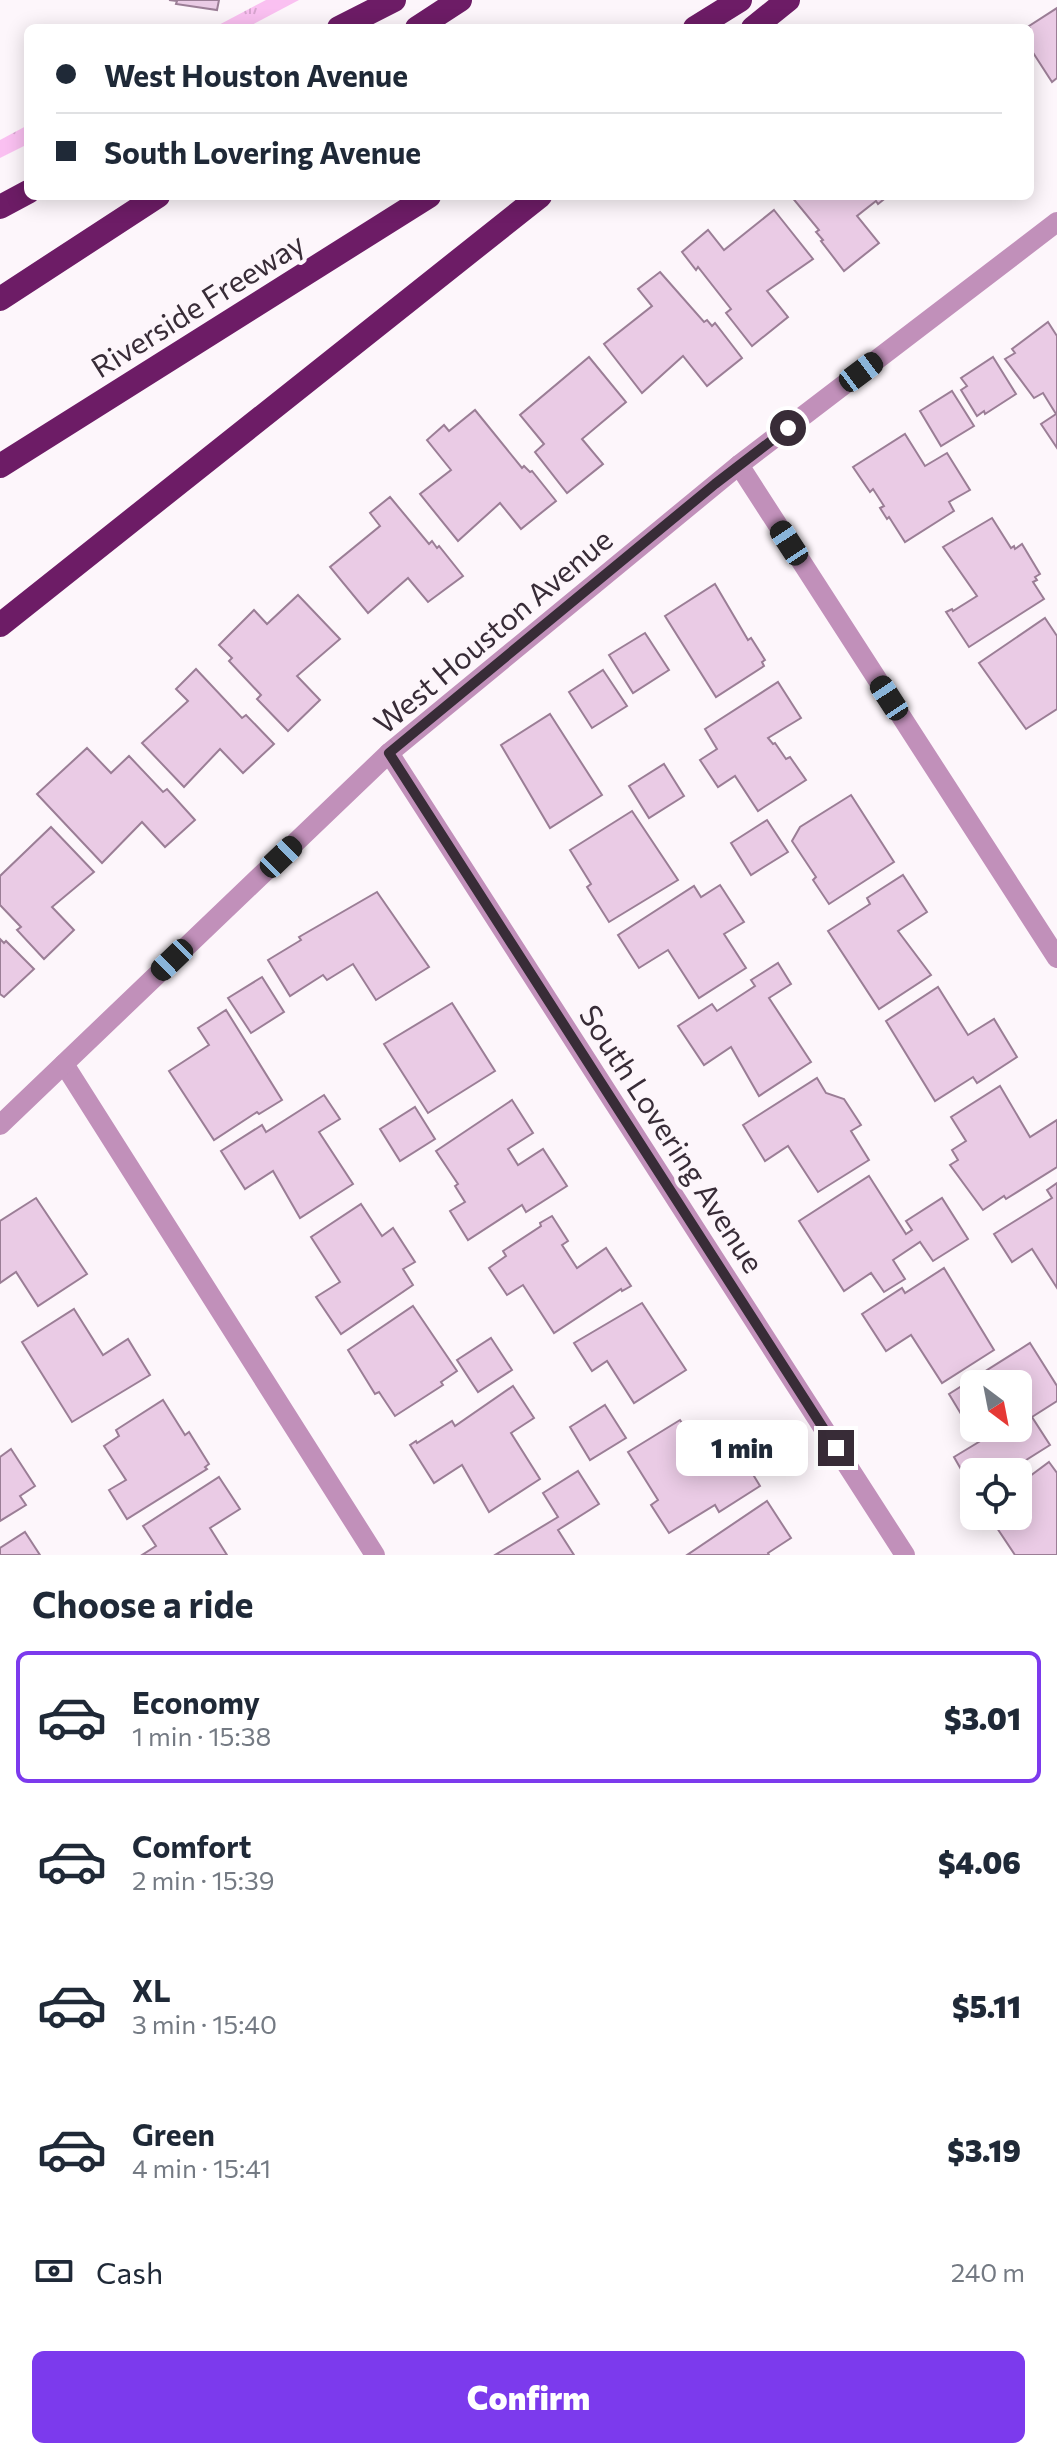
<!DOCTYPE html>
<meta charset="utf-8">
<style>
body{margin:0;font-family:Commissioner,sans-serif;background:#f2f2f3;color:#1f2937;height:100vh;display:flex;flex-direction:column;font-size:30px;white-space:nowrap}
*{box-sizing:border-box;margin:0}
p{font-size:26px;color:#747a83}
.icon{flex:none;width:44px;height:44px;fill:none;stroke:currentColor;stroke-width:2;stroke-linecap:round;stroke-linejoin:round}
.map{position:relative;height:1555px;overflow:hidden}
.side{display:flex;flex-direction:column;background:#fff;flex:1}
.side>*{flex:none}
.guide{position:absolute;left:24px;top:24px;width:1010px;height:176px;border-radius:12px;box-shadow:0 4px 20px #0003;display:grid;align-content:center;height:176px;padding:0 32px;background:#fff}
.needle{width:52px;rotate:148deg}
.controls{position:absolute;left:960px;top:1370px;display:grid;gap:16px}
.controls a{display:grid;place-items:center;width:72px;height:72px;border-radius:12px;background:#fff;box-shadow:0 4px 20px #0003;font-size:40px}
.end{position:absolute;width:36px;height:36px;margin:-18px;border:10px solid #382c37;background:#fff;box-shadow:0 0 0 4px #fff}
.from{border-radius:50%}
.bubble{position:absolute;height:56px;border-radius:12px;background:#fff;box-shadow:0 4px 20px #0003;font-size:26px;font-weight:800;line-height:56px;text-align:center}
.car{position:absolute;width:24px;height:48px;margin:-24px -12px;border-radius:10px;box-shadow:0 0 6px 2px #0007;background:linear-gradient(#222 24%,#8ab4d8 0 40%,#222 0 76%,#8ab4d8 0 86%,#222 0)}
.guide b{display:flex;align-items:center;gap:28px;height:76px;font-size:30px}
.guide b+b{border-top:2px solid #e0e1e3}
.guide i{width:20px;height:20px;background:#1f2937}
ul{padding:0;list-style:none}
li{display:flex;align-items:center;gap:24px;height:132px;margin:0 16px 12px;padding:0 16px;border:4px solid transparent;border-radius:12px}
li div{flex:1}
li b{display:block;font-size:30px}
li em{font-style:normal;font-weight:800}
li.current{border-color:#7c3aed}
li>.icon{width:72px;height:72px;stroke-width:1.5}
h2{padding:0 32px;font-size:36px;line-height:96px}
.pay{display:flex;align-items:center;gap:20px;height:88px;padding:0 32px;font-size:30px}
.pay p{margin-inline-start:auto}
.primary-button{display:flex;gap:16px;margin-top:auto;padding:16px 32px}
.primary-button a{flex:1;height:92px;border-radius:12px;background:#7c3aed;color:#fff;font-size:32px;font-weight:800;line-height:92px;text-align:center}
.map>svg:first-child{display:block}
.grass{fill:url(#grass-tufts)}
.building{fill:#eacbe5;stroke:#9b7e96;stroke-width:2}
.lines{fill:none;stroke-linecap:round;stroke-linejoin:round}
.minor{stroke:#c190ba;stroke-width:20}
.motorway{stroke:#6d1c66;stroke-width:24}
.route{stroke:#382c37;stroke-width:10}
.labels{text-anchor:middle;dominant-baseline:central;stroke-width:8;stroke-linejoin:round;paint-order:stroke}
.street-label{font-size:30px;fill:#382c37;stroke:#fdf6fb}
</style>
<div class="map">
<svg width="1057" height="1555" viewBox="0 0 1057 1555">
<defs>
<pattern id="grass-tufts" width="24" height="20" patternUnits="userSpaceOnUse" patternTransform="scale(2)"><rect width="24" height="20" fill="#fac0f1"/><path d="M3 7l-1-3M5 7V3M7 7l1-3M15 17l-1-3M17 17v-4M19 17l1-3" fill="none" stroke="#d7a5cf"/></pattern>
</defs>
<rect width="100%" height="100%" fill="#fdf6fb"/>
<g class="grass">
<path d="M266,0H299L246,28H213Z"/>
<path d="M28,125V144L0,158V140Z"/>
</g>
<g class="building">
<path d="M169,0H219L217,10L176,4L177,1Z"/>
<path d="M1057,8V78L1052,82L1030,48V28H1026Z"/>
<path d="M791,196H888L878,204L876,201L857,216L879,243L844,271L821,241L823,240L816,232L819,230Z"/>
<path d="M774,210L813,259L767,291L788,317L752,346L726,313L731,309L698,267L696,270L682,252L708,230L724,250Z"/>
<path d="M660,272L704,322L707,320L712,326L715,323L742,358L707,386L683,356L642,393L604,344L652,306L638,289Z"/>
<path d="M1048,322L1057,336V448L1041,424L1056,414L1043,393L1034,398L1005,359L1015,353L1012,349Z"/>
<path d="M589,357L626,402L582,439L603,464L567,493L535,452L544,444L520,415Z"/>
<path d="M993,357L1016,394L985,414L984,411L977,416L961,390L967,386L961,378Z"/>
<path d="M952,391L974,426L941,446L920,411Z"/>
<path d="M475,410L522,468L524,466L530,472L532,471L556,501L521,529L500,503L458,541L420,494L451,470L427,440L444,425L449,431Z"/>
<path d="M905,434L925,466L947,453L970,490L949,502L954,511L905,542L889,517L887,519L880,508L884,506L873,489L870,492L853,467Z"/>
<path d="M390,497L429,544L432,541L437,548L439,546L463,576L428,602L408,578L368,613L330,567L380,526L370,513Z"/>
<path d="M992,518L1011,548L1014,546L1015,549L1022,544L1040,574L1035,577L1037,580L1033,582L1044,599L969,647L946,612L952,609L953,611L977,596L943,547Z"/>
<path d="M715,584L748,640L751,638L765,660L762,662L764,666L716,697L665,616Z"/>
<path d="M298,595L340,639L297,676L320,700L288,731L257,699L261,695L229,661L232,658L219,645L254,610L267,624Z"/>
<path d="M1045,618L1057,636V709L1026,729L979,663Z"/>
<path d="M645,633L669,670L633,693L609,655Z"/>
<path d="M196,669L242,718L246,715L274,744L243,773L220,749L184,787L142,743L188,701L176,689Z"/>
<path d="M603,670L627,706L592,728L569,692Z"/>
<path d="M778,682L801,718L768,738L773,744L775,743L786,759L790,757L806,780L758,811L735,776L718,787L700,760L717,749L705,729Z"/>
<path d="M550,714L602,795L550,828L501,745Z"/>
<path d="M87,748L111,773L129,756L163,792L167,789L195,820L165,847L142,822L102,863L37,794Z"/>
<path d="M664,764L684,796L649,818L629,786Z"/>
<path d="M851,795L894,862L829,904L813,880L816,877L792,841L800,827Z"/>
<path d="M632,811L678,880L609,922L587,887L591,884L570,850Z"/>
<path d="M767,820L788,852L751,875L731,843Z"/>
<path d="M51,827L94,872L52,907L74,930L44,959L17,930L21,927L0,905V876Z"/>
<path d="M903,875L927,912L898,931L931,975L879,1009L828,931L870,904L867,898Z"/>
<path d="M720,885L744,922L724,934L746,968L699,998L668,950L639,968L618,935L694,886L701,897Z"/>
<path d="M377,892L429,967L376,1000L353,964L327,980L323,975L290,996L268,960L301,940L299,937Z"/>
<path d="M0,939L4,943L6,941L34,969L4,997L0,994Z"/>
<path d="M778,963L791,984L769,998L811,1062L759,1096L731,1047L704,1065L678,1026L712,1004L717,1011L755,986L751,980Z"/>
<path d="M262,977L284,1012L251,1033L228,998Z"/>
<path d="M938,987L968,1035L994,1019L1017,1057L977,1083L973,1077L935,1101L886,1021Z"/>
<path d="M452,1003L495,1071L428,1113L384,1044Z"/>
<path d="M226,1010L282,1100L259,1114L257,1112L214,1140L169,1071L209,1045L198,1028Z"/>
<path d="M817,1078L826,1093L844,1099L861,1125L851,1131L869,1160L818,1192L788,1146L765,1161L743,1125Z"/>
<path d="M1000,1086L1030,1137L1057,1120V1167L1006,1199L1004,1196L983,1210L950,1165L958,1160L952,1150L966,1141L951,1117Z"/>
<path d="M324,1095L340,1119L319,1132L353,1184L300,1218L273,1171L245,1189L221,1151L262,1125L266,1132Z"/>
<path d="M512,1100L533,1133L508,1149L518,1165L543,1149L567,1186L526,1212L522,1205L468,1240L450,1211L465,1202L455,1186L458,1184L436,1151Z"/>
<path d="M415,1107L435,1139L400,1161L380,1129Z"/>
<path d="M869,1176L906,1234L912,1230L906,1221L942,1198L968,1239L933,1261L920,1242L893,1260L905,1279L884,1292L871,1273L844,1291L799,1221Z"/>
<path d="M1057,1183V1288L1032,1249L1012,1262L994,1234L1052,1198L1047,1190Z"/>
<path d="M36,1198L87,1274L38,1306L16,1272L0,1283V1221Z"/>
<path d="M361,1204L382,1236L393,1228L415,1262L403,1269L413,1285L341,1334L316,1297L340,1282L311,1237Z"/>
<path d="M552,1216L568,1241L562,1245L577,1268L606,1248L631,1286L622,1291L621,1289L554,1333L523,1285L507,1295L489,1268L506,1256L503,1251L541,1226L540,1223Z"/>
<path d="M944,1268L994,1350L942,1383L911,1335L886,1351L862,1314L902,1288L905,1293Z"/>
<path d="M642,1303L686,1370L634,1403L607,1361L592,1371L574,1343Z"/>
<path d="M413,1306L457,1371L441,1382L443,1385L395,1416L379,1392L375,1394L348,1350Z"/>
<path d="M74,1309L103,1355L128,1339L150,1375L72,1422L22,1342Z"/>
<path d="M491,1338L512,1370L478,1392L457,1360Z"/>
<path d="M1030,1343L1057,1386V1401L1032,1417L1050,1445L1007,1472H974V1492L954,1457L987,1437L982,1430L980,1432L977,1428H1018V1384H974V1423L969,1416L964,1419L949,1394Z"/>
<path d="M513,1386L534,1418L511,1433L540,1479L489,1512L462,1465L434,1483L410,1445L416,1441L417,1443L452,1421L455,1426Z"/>
<path d="M163,1400L185,1435L189,1432L209,1464L205,1467L207,1469L127,1519L109,1490L126,1480L104,1446L119,1436L116,1430Z"/>
<path d="M605,1405L626,1438L590,1460L570,1427Z"/>
<path d="M680,1420L709,1465L737,1448L760,1486L719,1512L715,1505L669,1533L651,1505L658,1500L628,1452Z"/>
<path d="M11,1449L35,1486L20,1496L26,1505L0,1521V1457Z"/>
<path d="M1049,1462L1057,1473V1555H1015L989,1516H1018V1485Z"/>
<path d="M578,1471L599,1504L558,1530L574,1555H495L558,1517L543,1493Z"/>
<path d="M219,1477L240,1509L210,1528L227,1555H142L156,1546L143,1526Z"/>
<path d="M767,1501L791,1538L768,1553L769,1555H687Z"/>
<path d="M25,1532L40,1555H0V1548Z"/>
</g>
<g class="lines">
<g class="minor">
<path d="M739,465L1057,958"/>
<path d="M389,753L905,1555"/>
<path d="M64,1064L375,1555"/>
<path d="M0,1125L389,753L739,465L1057,222"/>
</g>
<g class="motorway">
<path d="M339,28L394,0"/>
<path d="M417,28L460,0"/>
<path d="M695,28L740,0"/>
<path d="M753,28L788,0"/>
<path d="M0,207L28,192"/>
<path d="M0,299L158,196"/>
<path d="M0,466L429,196"/>
<path d="M0,625L540,196"/>
</g>
</g>
<g class="lines">
<path class="route" d="M788,428L715,484L389,753L836,1448"/>
</g>
<g class="labels">
<g class="street-label">
<text transform="translate(197 304) rotate(-32)">Riverside Freeway</text>
<text transform="translate(492 630) rotate(-40)">West Houston Avenue</text>
<text transform="translate(673 1138) rotate(57)">South Lovering Avenue</text>
</g>
</g>
</svg>
<div class="controls">
<a><svg class="needle" viewBox="-14 -14 28 28"><path d="M0-13l5 13h-10z" fill="#e53935"/><path d="M0 13l5-13h-10z" fill="#747a83"/></svg></a>
<a><svg class="icon" aria-label="locate" viewBox="0 0 24 24"><circle cx="12" cy="12" r="6"/><path d="M12 2v4M12 18v4M2 12h4M18 12h4"/></svg></a>
</div>
<i class="end from" style="left:788px;top:428px"></i>
<i class="end" style="left:836px;top:1448px"></i>
<div class="bubble" style="left:676px;top:1420px;width:132px">1 min</div>
<i class="car" style="left:861px;top:372px;rotate:53deg"></i>
<i class="car" style="left:789px;top:543px;rotate:327deg"></i>
<i class="car" style="left:889px;top:698px;rotate:327deg"></i>
<i class="car" style="left:281px;top:857px;rotate:46deg"></i>
<i class="car" style="left:172px;top:960px;rotate:226deg"></i>
<div class="guide">
<b><i class="from"></i>West Houston Avenue</b>
<b><i></i>South Lovering Avenue</b>
</div>
</div>
<section class="side">
<h2>Choose a ride</h2>
<ul>
<li class="current"><svg class="icon" aria-label="car" viewBox="0 0 24 24"><path d="M5 17H2v-5l4-1 3-4h7l3 4 3 1v5h-3M9 17h6M6 11h13"/><circle cx="7" cy="17" r="2"/><circle cx="17" cy="17" r="2"/></svg><div><b>Economy</b><p>1 min · 15:38</p></div><em>$3.01</em></li>
<li><svg class="icon" aria-label="car" viewBox="0 0 24 24"><path d="M5 17H2v-5l4-1 3-4h7l3 4 3 1v5h-3M9 17h6M6 11h13"/><circle cx="7" cy="17" r="2"/><circle cx="17" cy="17" r="2"/></svg><div><b>Comfort</b><p>2 min · 15:39</p></div><em>$4.06</em></li>
<li><svg class="icon" aria-label="car" viewBox="0 0 24 24"><path d="M5 17H2v-5l4-1 3-4h7l3 4 3 1v5h-3M9 17h6M6 11h13"/><circle cx="7" cy="17" r="2"/><circle cx="17" cy="17" r="2"/></svg><div><b>XL</b><p>3 min · 15:40</p></div><em>$5.11</em></li>
<li><svg class="icon" aria-label="car" viewBox="0 0 24 24"><path d="M5 17H2v-5l4-1 3-4h7l3 4 3 1v5h-3M9 17h6M6 11h13"/><circle cx="7" cy="17" r="2"/><circle cx="17" cy="17" r="2"/></svg><div><b>Green</b><p>4 min · 15:41</p></div><em>$3.19</em></li>
</ul>
<div class="pay"><svg class="icon" aria-label="cash" viewBox="0 0 24 24"><path d="M3 7h18v10H3z"/><circle cx="12" cy="12" r="2"/></svg>Cash<p>240 m</p></div>
<div class="primary-button"><a>Confirm</a></div>
</section>
